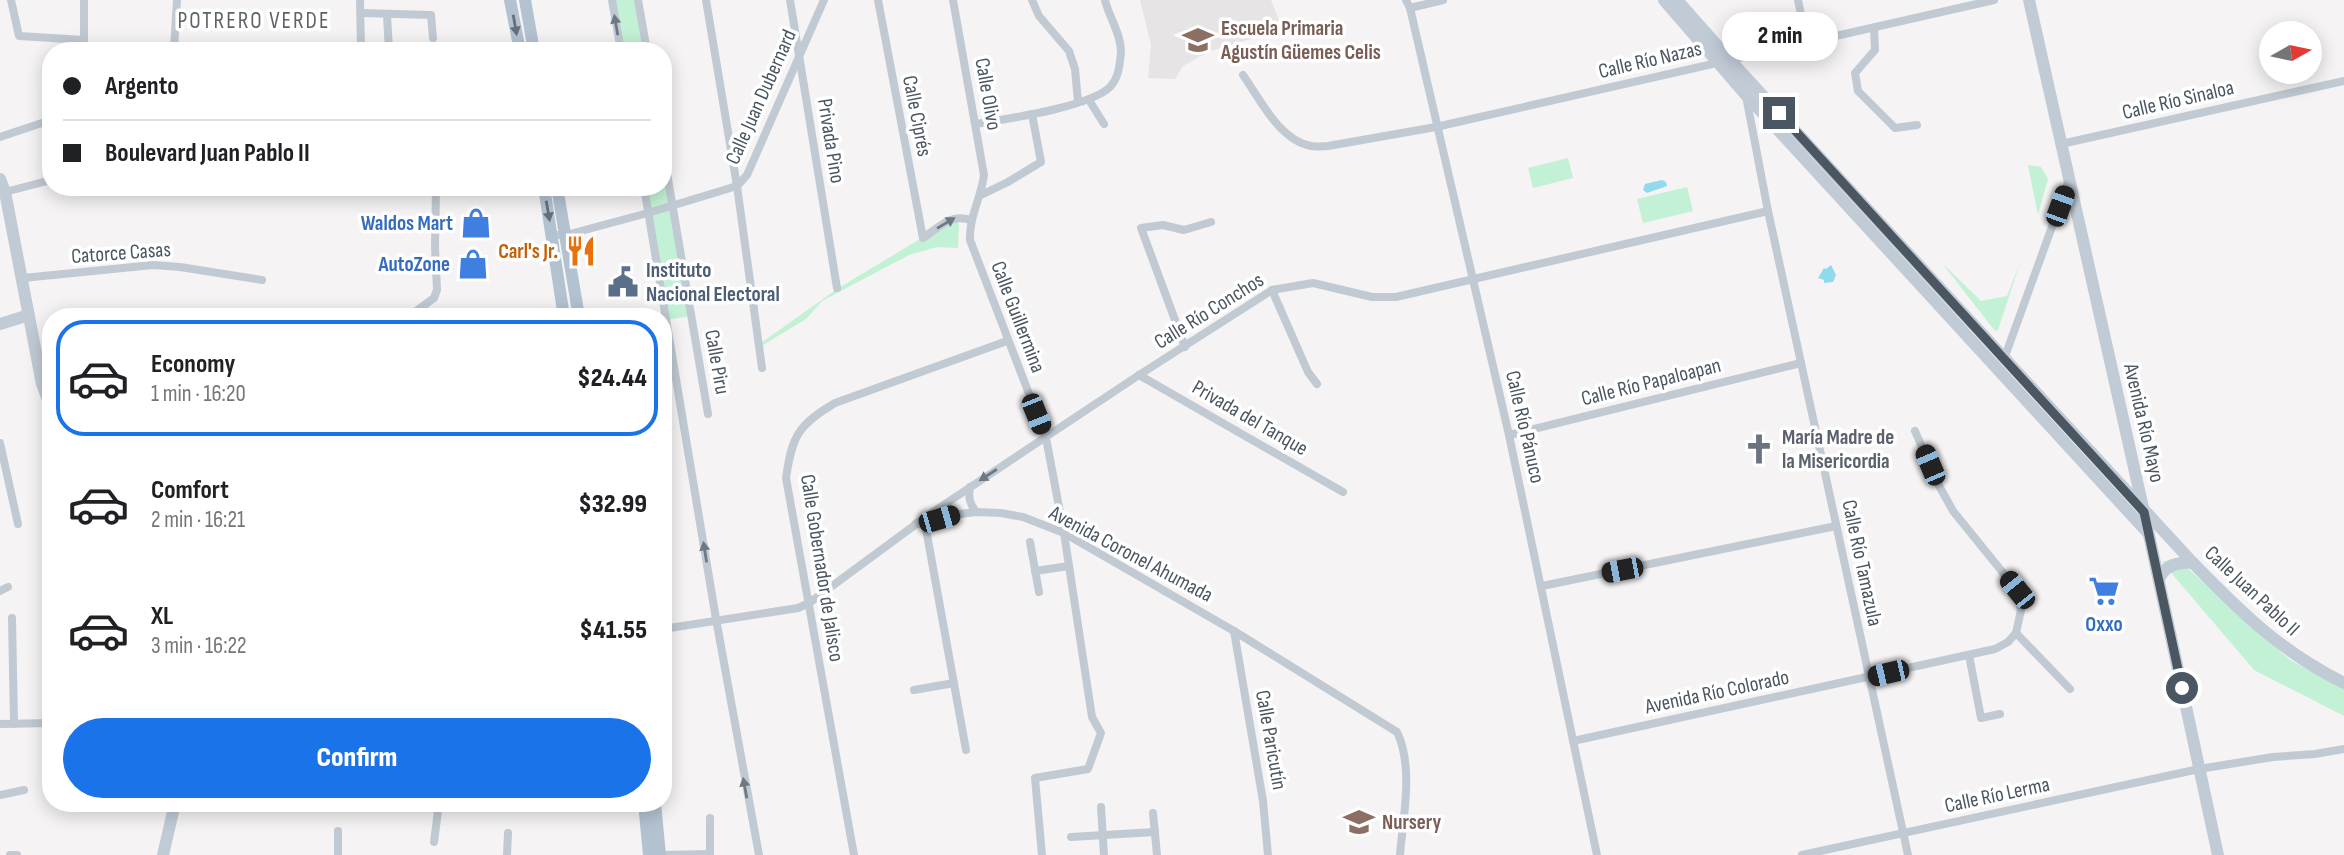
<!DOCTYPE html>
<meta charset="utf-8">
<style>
body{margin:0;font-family:"Sofia Sans Condensed",sans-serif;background:#f2f2f2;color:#202124;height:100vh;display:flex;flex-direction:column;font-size:26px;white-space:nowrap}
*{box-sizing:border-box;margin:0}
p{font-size:23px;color:#757577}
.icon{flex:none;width:38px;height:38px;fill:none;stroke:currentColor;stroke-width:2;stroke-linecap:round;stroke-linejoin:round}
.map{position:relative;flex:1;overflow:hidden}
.sheet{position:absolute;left:42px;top:308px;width:630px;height:504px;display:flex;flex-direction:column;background:#fff;border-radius:28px;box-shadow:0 4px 18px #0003}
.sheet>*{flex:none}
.banner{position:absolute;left:42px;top:42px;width:630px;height:154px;border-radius:28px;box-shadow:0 4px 18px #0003;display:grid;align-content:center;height:154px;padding:0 21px;background:#fff}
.needle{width:46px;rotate:81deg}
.fabs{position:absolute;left:2259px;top:21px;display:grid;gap:14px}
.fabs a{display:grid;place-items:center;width:63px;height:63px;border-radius:50%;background:#fff;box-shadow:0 4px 18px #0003;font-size:35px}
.end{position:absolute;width:32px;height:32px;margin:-16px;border:9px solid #4a5661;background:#fff;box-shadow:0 0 0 4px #fff}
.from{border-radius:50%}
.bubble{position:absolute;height:49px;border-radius:24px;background:#fff;box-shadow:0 4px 18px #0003;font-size:23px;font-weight:800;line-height:49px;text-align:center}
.car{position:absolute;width:21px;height:42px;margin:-21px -10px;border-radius:9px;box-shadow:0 0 5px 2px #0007;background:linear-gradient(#222 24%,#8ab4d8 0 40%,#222 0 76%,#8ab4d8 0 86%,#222 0)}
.banner b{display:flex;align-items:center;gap:24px;height:66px;font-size:26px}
.banner b+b{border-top:2px solid #e0e0e0}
.banner i{width:18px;height:18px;background:#202124}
ul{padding:12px 0 0;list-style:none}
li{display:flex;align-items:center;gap:21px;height:116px;margin:0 14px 10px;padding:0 7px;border:4px solid transparent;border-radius:28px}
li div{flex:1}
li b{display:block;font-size:26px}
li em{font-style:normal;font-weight:800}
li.active{border-color:#1a73e8}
li>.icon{width:63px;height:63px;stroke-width:1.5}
.cta{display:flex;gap:14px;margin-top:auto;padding:14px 21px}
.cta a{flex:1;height:80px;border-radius:42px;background:#1a73e8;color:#fff;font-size:28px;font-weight:800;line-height:80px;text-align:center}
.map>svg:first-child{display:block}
.education{fill:#e6e4e5}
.green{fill:#c3f1d5}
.water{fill:#90daee}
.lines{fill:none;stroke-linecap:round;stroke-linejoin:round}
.street{stroke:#c1cad2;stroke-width:8}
.secondary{stroke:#c1cbd6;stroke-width:12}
.primary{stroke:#b3c2d1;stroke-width:12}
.oneway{fill:#64717d}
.oneway2{fill:#6e7983}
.route{stroke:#4a5661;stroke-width:9}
.labels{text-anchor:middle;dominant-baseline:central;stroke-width:7;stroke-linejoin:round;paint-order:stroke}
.education-label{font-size:21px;font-weight:bold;fill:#785e54;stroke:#fff;text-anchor:start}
.street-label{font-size:21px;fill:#4a5661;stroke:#fff}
.shop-label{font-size:21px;font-weight:bold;fill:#366cbe;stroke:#fff;text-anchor:end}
.food-label{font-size:21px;font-weight:bold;fill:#c56008;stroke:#fff;text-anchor:end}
.service-label{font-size:21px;font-weight:bold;fill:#4e5e75;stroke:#fff;text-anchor:start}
.worship-label{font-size:21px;font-weight:bold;fill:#5b616d;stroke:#fff;text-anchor:start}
.neighbourhood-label{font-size:23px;letter-spacing:2px;fill:#5f6368;stroke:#fff}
</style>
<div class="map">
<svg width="2344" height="855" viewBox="0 0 2344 855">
<rect width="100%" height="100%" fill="#f5f3f3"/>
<path class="education" d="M1140,0H1271L1281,25L1258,37L1210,51L1183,66L1175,79L1148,78L1151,45Z"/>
<g class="green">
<path d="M612,0H638L647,51H621Z"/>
<path d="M663,150L691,316L666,320L644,187H663Z"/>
<path d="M1568,158L1573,178L1533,188L1528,168Z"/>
<path d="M2028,165L2041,167L2048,179L2038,215Z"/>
<path d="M1687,187L1693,211L1643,223L1637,199Z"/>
<path d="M955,218L959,224L958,248L937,247L909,255L822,301L806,319L763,345L761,343L837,289Z"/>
<path d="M1942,263L1981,301L2007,296L2020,263L1998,330L1995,331Z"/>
<path d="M2176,558L2290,660L2344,689V716L2254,670L2162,562Z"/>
</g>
<g class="water">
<path d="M1662,180L1666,182L1667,186L1647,193L1643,190L1645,184Z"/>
<path d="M1831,265L1836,275L1833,282L1824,283V280L1818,278L1824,268L1826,269Z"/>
</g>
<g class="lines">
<g class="street">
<path d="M11,0L19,36L84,40V0"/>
<path d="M177,0L174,49L205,51"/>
<path d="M360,0L361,51"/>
<path d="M612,0L621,51"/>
<path d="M638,0L647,51"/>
<path d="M706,0L737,186L762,368"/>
<path d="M790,0L837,288"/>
<path d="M878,0L923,238C940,227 950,213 971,220"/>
<path d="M953,0L984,175C981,198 969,217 970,240L1046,438L1064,533L1092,717L1101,733L1088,769L1035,778L1042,855"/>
<path d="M1032,0L1039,16L1069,51L1075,69L1078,102"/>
<path d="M1406,0L1410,8L1509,435L1597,855"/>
<path d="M1798,0L1807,44"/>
<path d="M1410,8L1443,0"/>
<path d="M361,13L431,15L433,38"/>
<path d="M387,15L389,51"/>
<path d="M1874,28L1875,50L1855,73L1858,91L1895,128L1917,125"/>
<path d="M1243,75C1260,99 1279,140 1311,146C1316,147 1323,146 1328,146L1436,127L1994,0"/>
<path d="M1746,96L1768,211L1908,855"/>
<path d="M1089,100L1104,124"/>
<path d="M976,124C1006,119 1090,107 1110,87C1119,78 1120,63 1121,51C1121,34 1109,17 1105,0"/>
<path d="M0,137L51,120"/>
<path d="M2061,144L2344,81"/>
<path d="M663,150L708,414"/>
<path d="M644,187L716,619L759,855"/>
<path d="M5,192L51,180"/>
<path d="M981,195L1008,182L1041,162L1032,114"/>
<path d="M552,235H566L648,213L737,186L747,175L824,0"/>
<path d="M23,278L153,265L180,267L262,280"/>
<path d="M1272,290L1308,372L1317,384"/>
<path d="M408,317L434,298L437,290L435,247L436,187"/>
<path d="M1185,347L1141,228L1163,225L1184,230L1211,222"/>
<path d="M2004,359L2069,180"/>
<path d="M1139,375L1343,492"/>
<path d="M1509,435L1801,363"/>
<path d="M0,443L18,524"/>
<path d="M970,487C968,498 970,504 976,512"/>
<path d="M924,518L966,750"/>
<path d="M915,524L1139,375L1272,290L1313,283L1372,297H1396L1768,211"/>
<path d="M1030,542L1039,592"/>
<path d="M1035,571L1069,566"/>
<path d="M1542,586L1836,526"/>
<path d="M0,591L8,587"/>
<path d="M12,618L14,724"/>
<path d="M663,629L798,608L809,603L915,525L952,515L976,512L1001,513L1023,517L1064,533L1234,631L1397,732C1414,767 1403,817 1400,855"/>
<path d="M1234,631L1263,801L1268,855"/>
<path d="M2016,633L2070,689"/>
<path d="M1969,655L1981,718L2000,714"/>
<path d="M914,690L954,683"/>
<path d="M0,724L51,723"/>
<path d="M1573,741L1995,649L2008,642L2016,633L2021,610L2017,590L1953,511L1937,482L1915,431"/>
<path d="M0,795L24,790"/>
<path d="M1101,807L1104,855"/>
<path d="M1153,813L1157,855"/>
<path d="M1071,837L1155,832"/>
<path d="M434,842L439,803"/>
<path d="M10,855H17"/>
<path d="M338,855V831"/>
<path d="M507,855L508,833"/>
<path d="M660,855L710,854"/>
<path d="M710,855V818"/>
<path d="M854,855L786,478C792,436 798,425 835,403L1007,341"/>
<path d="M1802,855L2199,769L2273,757L2315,754L2344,749"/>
</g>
<g class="secondary">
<path d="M1664,0L1746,95L2148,533"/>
<path d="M1677,0L1730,60L2193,563C2242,613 2280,651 2344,683"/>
<path d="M2029,0L2144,512L2218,855"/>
<path d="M0,179L5,192L42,384L51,408"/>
<path d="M0,324L29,315"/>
<path d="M2159,580C2164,565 2178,562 2193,563"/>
<path d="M163,855L175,803"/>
</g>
<g class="primary">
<path d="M510,0L520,51"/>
<path d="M525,0L534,51"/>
<path d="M544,187L564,317"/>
<path d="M557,187L579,317"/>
<path d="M644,803L649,855"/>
<path d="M655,803L660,855"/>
</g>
</g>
<defs><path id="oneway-solid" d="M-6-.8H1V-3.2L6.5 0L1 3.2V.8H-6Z" transform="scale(1.75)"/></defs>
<g class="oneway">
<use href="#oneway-solid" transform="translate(515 25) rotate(80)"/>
<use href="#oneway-solid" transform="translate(548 211) rotate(80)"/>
</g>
<g class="oneway2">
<use href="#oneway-solid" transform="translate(616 25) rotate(-100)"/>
<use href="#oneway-solid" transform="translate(946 223) rotate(-31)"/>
<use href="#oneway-solid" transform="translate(988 475) rotate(147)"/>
<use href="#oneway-solid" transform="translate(705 552) rotate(-99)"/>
<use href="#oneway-solid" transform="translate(745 788) rotate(-100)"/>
</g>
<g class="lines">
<path class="route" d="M1779,113L2144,512L2182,688"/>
</g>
<defs>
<g id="school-bare" transform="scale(2.415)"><path d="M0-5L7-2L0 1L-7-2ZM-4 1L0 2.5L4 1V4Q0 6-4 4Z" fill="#8d6e63" stroke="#fff" stroke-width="2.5" paint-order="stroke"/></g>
<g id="shop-bare" transform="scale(2.415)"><path d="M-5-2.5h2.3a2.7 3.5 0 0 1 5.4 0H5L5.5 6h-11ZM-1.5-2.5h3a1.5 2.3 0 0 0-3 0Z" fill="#3f7fe0" stroke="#fff" stroke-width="2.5" paint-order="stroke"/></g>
<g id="restaurant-bare" transform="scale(2.415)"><path d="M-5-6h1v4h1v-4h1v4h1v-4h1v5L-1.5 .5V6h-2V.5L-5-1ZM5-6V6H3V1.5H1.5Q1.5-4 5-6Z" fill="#e8710a" stroke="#fff" stroke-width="2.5" paint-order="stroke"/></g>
<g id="civic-bare" transform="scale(2.415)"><path d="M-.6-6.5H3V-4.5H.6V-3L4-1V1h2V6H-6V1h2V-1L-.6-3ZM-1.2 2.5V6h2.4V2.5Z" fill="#5c6f8a" stroke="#fff" stroke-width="2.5" paint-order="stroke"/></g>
<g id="church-bare" transform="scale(2.415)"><path d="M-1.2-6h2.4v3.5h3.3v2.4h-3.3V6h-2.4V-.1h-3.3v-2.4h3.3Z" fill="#6b7280" stroke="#fff" stroke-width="2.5" paint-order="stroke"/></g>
<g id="supermarket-bare" transform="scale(2.415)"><path d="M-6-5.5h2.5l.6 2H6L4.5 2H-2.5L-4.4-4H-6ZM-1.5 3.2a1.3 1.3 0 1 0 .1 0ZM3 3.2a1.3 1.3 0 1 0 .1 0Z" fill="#3f7fe0" stroke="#fff" stroke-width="2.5" paint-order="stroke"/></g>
<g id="university-bare" transform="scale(2.415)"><path d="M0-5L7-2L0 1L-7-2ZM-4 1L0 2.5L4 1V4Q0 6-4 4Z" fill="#8d6e63" stroke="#fff" stroke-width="2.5" paint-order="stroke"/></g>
</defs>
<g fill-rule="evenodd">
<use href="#school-bare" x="1198" y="40"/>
<use href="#shop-bare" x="476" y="223"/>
<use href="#restaurant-bare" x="581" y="251"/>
<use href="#shop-bare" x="473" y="264"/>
<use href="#civic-bare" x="623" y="282"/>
<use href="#church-bare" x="1759" y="449"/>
<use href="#supermarket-bare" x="2104" y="591"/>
<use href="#university-bare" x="1359" y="822"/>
</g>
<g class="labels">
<g class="education-label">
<text x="1221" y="28">Escuela Primaria<tspan x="1221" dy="24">Agustín Güemes Celis</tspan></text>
<text x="1382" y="822">Nursery</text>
</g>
<g class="street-label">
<text transform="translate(1650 60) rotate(-13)">Calle Río Nazas</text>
<text transform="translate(988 94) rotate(80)">Calle Olivo</text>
<text transform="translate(761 97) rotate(-66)">Calle Juan Dubernard</text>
<text transform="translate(2178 100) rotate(-13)">Calle Río Sinaloa</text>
<text transform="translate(917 116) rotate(79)">Calle Ciprés</text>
<text transform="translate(831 141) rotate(81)">Privada Pino</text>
<text transform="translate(121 253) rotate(-4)">Catorce Casas</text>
<text transform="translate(1209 311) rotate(-32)">Calle Río Conchos</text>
<text transform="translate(1018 317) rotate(69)">Calle Guillermina</text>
<text transform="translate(717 362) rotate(80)">Calle Piru</text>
<text transform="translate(1651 382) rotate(-14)">Calle Río Papaloapan</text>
<text transform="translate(1250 418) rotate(30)">Privada del Tanque</text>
<text transform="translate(2144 423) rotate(77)">Avenida Río Mayo</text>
<text transform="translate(1525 427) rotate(77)">Calle Río Pánuco</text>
<text transform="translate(1131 554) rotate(28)">Avenida Coronel Ahumada</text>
<text transform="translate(1862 563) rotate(78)">Calle Río Tamazula</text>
<text transform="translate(822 568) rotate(81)">Calle Gobernador de Jalisco</text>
<text transform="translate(2252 591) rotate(43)">Calle Juan Pablo II</text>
<text transform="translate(1717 692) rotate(-12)">Avenida Río Colorado</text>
<text transform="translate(1271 740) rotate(80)">Calle Paricutín</text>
<text transform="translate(1997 795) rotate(-12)">Calle Río Lerma</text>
</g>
<g class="shop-label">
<text x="453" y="223">Waldos Mart</text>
<text x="450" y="264">AutoZone</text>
<text x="2104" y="624" text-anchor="middle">Oxxo</text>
</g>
<g class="food-label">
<text x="558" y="251">Carl's Jr.</text>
</g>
<g class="service-label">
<text x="646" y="270">Instituto<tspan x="646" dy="24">Nacional Electoral</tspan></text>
</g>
<g class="worship-label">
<text x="1782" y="437">María Madre de<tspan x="1782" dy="24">la Misericordia</tspan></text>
</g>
<g class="neighbourhood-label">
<text x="254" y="21">POTRERO VERDE</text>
</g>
</g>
</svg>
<div class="fabs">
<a><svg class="needle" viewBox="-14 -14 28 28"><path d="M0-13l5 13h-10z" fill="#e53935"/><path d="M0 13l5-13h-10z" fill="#757577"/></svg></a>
</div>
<i class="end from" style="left:2182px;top:688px"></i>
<i class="end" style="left:1779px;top:113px"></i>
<div class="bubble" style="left:1722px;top:12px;width:116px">2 min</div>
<i class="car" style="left:2060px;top:206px;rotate:20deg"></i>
<i class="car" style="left:1036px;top:414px;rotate:158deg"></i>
<i class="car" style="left:1930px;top:465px;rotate:337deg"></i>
<i class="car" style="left:939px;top:519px;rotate:74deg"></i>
<i class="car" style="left:1622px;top:570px;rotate:259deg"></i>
<i class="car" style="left:2017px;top:590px;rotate:321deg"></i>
<i class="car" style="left:1888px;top:673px;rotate:257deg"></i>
<div class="banner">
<b><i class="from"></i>Argento</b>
<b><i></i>Boulevard Juan Pablo II</b>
</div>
<section class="sheet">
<ul>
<li class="active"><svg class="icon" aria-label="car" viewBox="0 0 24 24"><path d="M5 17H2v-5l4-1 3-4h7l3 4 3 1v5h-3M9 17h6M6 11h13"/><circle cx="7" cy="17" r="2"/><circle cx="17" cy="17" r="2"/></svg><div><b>Economy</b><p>1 min · 16:20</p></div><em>$24.44</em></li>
<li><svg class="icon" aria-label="car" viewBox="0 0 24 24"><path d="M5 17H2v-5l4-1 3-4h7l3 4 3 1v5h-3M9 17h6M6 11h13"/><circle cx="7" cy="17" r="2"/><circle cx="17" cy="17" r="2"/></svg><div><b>Comfort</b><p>2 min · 16:21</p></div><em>$32.99</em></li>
<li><svg class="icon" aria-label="car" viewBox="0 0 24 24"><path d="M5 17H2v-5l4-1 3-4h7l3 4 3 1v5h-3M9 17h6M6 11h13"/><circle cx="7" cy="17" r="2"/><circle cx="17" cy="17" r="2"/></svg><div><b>XL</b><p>3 min · 16:22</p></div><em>$41.55</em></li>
</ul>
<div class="cta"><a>Confirm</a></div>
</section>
</div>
